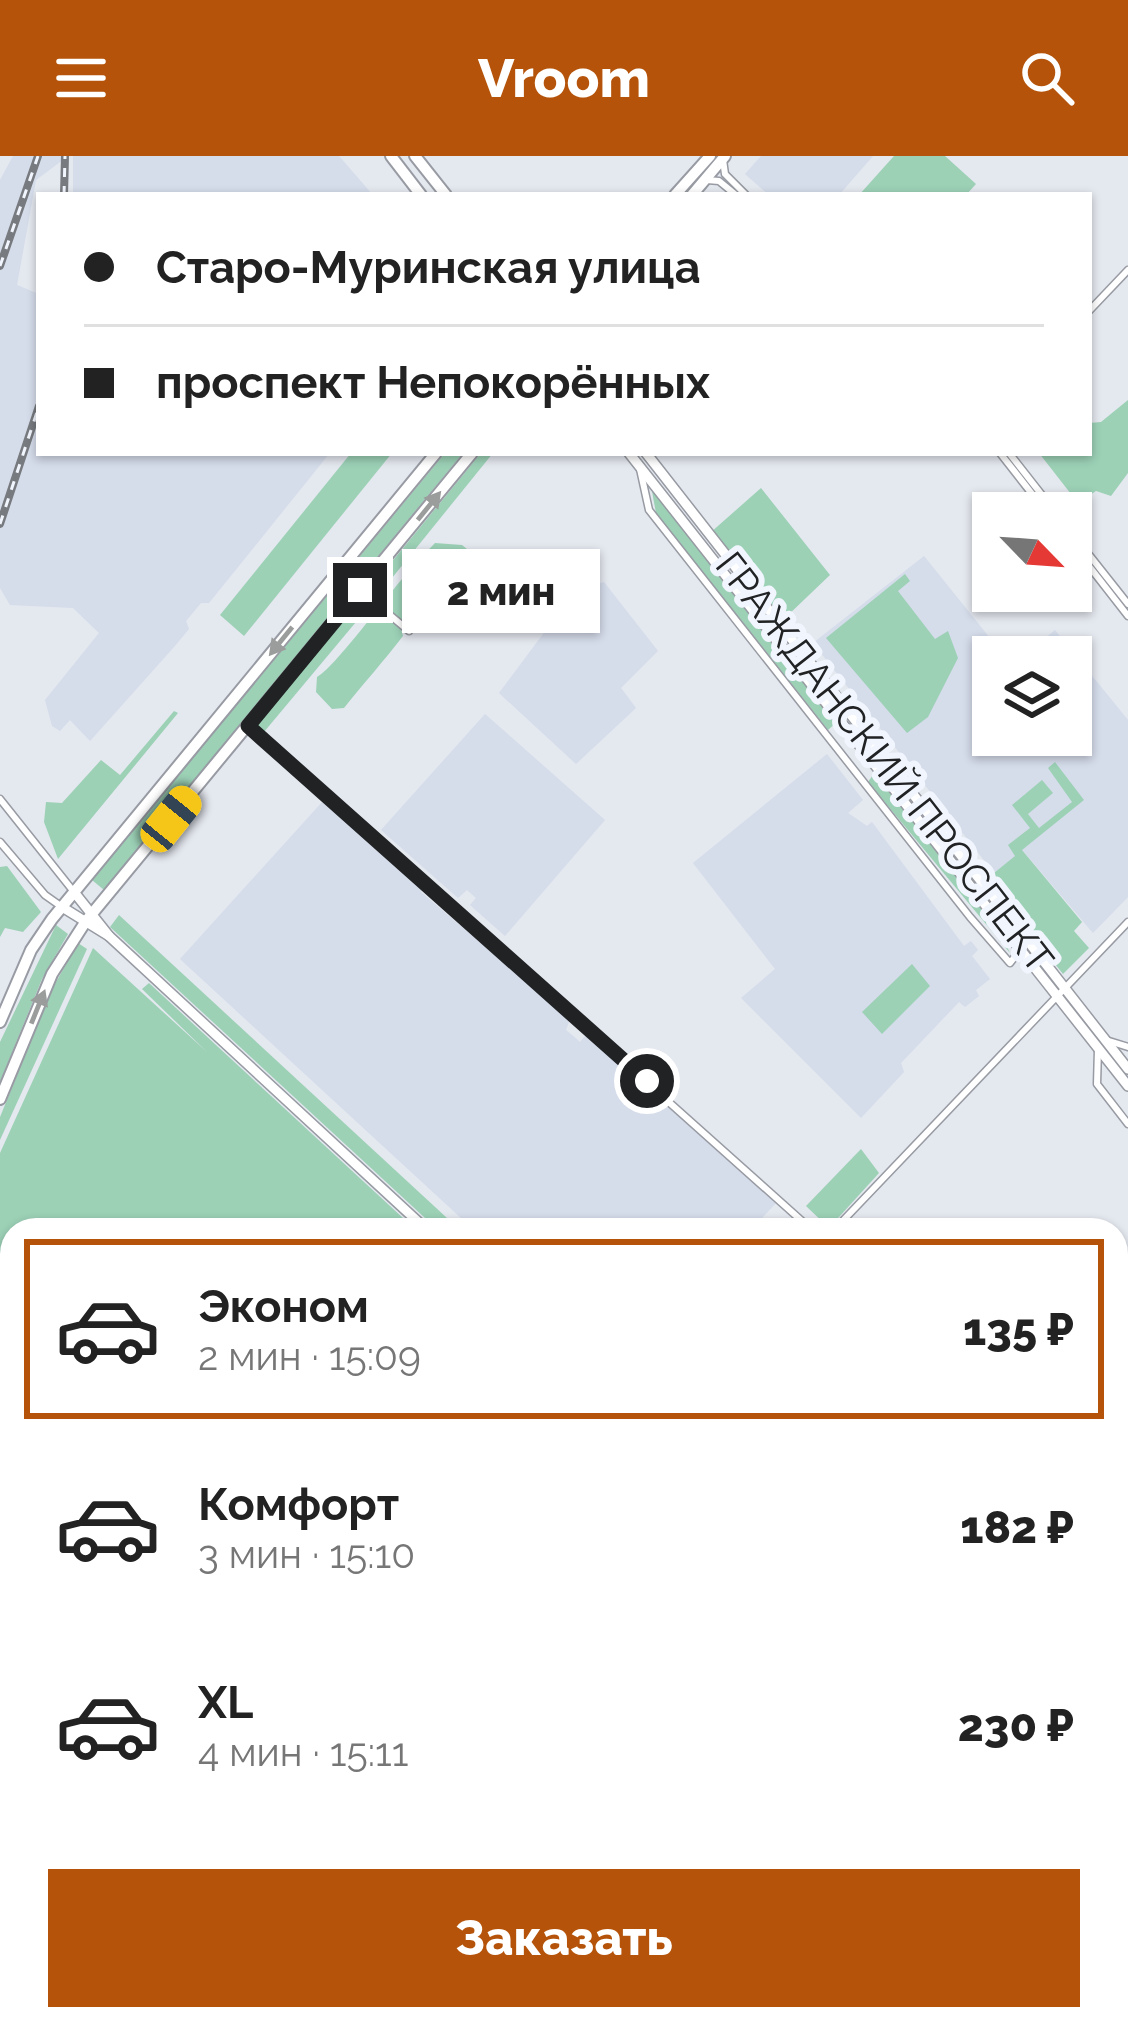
<!DOCTYPE html>
<html lang="ru">
<meta charset="utf-8">
<style>
body{margin:0;font-family:Raleway,sans-serif;background:#f6f6f6;color:#222;height:100vh;display:flex;flex-direction:column;font-size:45px;white-space:nowrap}
*{box-sizing:border-box;margin:0}
p{font-size:39px;color:#767676}
.icon{flex:none;width:66px;height:66px;fill:none;stroke:currentColor;stroke-width:2;stroke-linecap:round;stroke-linejoin:round}
.map{position:relative;flex:1;overflow:hidden}
.sheet{position:absolute;left:0px;top:1062px;width:1128px;height:813px;display:flex;flex-direction:column;background:#fff;border-radius:36px 36px 0 0;box-shadow:0 3px 9px #0004}
.sheet>*{flex:none}
.banner{position:absolute;left:36px;top:36px;width:1056px;height:264px;border-radius:0px;box-shadow:0 3px 9px #0004;display:grid;align-content:center;height:264px;padding:0 48px;background:#fff}
.needle{width:78px;rotate:115deg}
.tools{position:absolute;left:972px;top:336px;display:grid;gap:24px}
.tools a{display:grid;place-items:center;width:120px;height:120px;border-radius:0px;background:#fff;box-shadow:0 3px 9px #0004;font-size:60px}
.end{position:absolute;width:54px;height:54px;margin:-27px;border:15px solid #202224;background:#fff;box-shadow:0 0 0 6px #fff}
.from{border-radius:50%}
.bubble{position:absolute;height:84px;border-radius:0px;background:#fff;box-shadow:0 3px 9px #0004;font-size:39px;font-weight:800;line-height:84px;text-align:center}
.car{position:absolute;width:36px;height:72px;margin:-36px -18px;border-radius:15px;box-shadow:0 0 9px 3px #0007;background:linear-gradient(#f5c518 24%,#345 0 40%,#f5c518 0 76%,#345 0 86%,#f5c518 0)}
.banner b{display:flex;align-items:center;gap:42px;height:114px;font-size:45px}
.banner b+b{border-top:3px solid #e0e0e0}
.banner i{width:30px;height:30px;background:#222}
ul{padding:21px 0 0;list-style:none}
li{display:flex;align-items:center;gap:36px;height:180px;margin:0 24px 18px;padding:0 24px;border:6px solid transparent;border-radius:0px}
li div{flex:1}
li b{display:block;font-size:45px}
li em{font-style:normal;font-weight:800}
li.current{border-color:#b45309}
li>.icon{width:108px;height:108px;stroke-width:1.5}
.primary-button{display:flex;gap:24px;margin-top:auto;padding:24px 48px}
.primary-button a{flex:1;height:138px;border-radius:0px;background:#b45309;color:#fff;font-size:48px;font-weight:800;line-height:138px;text-align:center}
header{display:flex;justify-content:space-between;align-items:center;height:156px;padding:0 48px;background:#b45309;color:#fff;font-size:54px;font-weight:800}
.map>svg:first-child{display:block}
.built{fill:#d5dcea;fill-rule:evenodd}
.green{fill:#9cd1b6}
.lines{fill:none;stroke-linecap:round;stroke-linejoin:round}
.stream{stroke:#5198b3;stroke-width:3}
.street-casing{stroke:#989ba3;stroke-width:9}
.secondary-casing{stroke:#989ba3;stroke-width:12}
.primary-casing{stroke:#989ba3;stroke-width:14}
.street{stroke:#fff;stroke-width:6}
.secondary{stroke:#fff;stroke-width:9}
.primary{stroke:#fff;stroke-width:10}
.rail-casing{stroke:#777a7e;stroke-width:8}
.rail{stroke:#f1f5fd;stroke-width:3;stroke-dasharray:9;stroke-linecap:butt}
.oneway{fill:#9b9c9c}
.route{stroke:#202224;stroke-width:15}
.labels{text-anchor:middle;dominant-baseline:central;stroke-width:12;stroke-linejoin:round;paint-order:stroke}
.street-label{font-size:39px;fill:#202224;stroke:#f1f5fd}
</style>
<header><svg class="icon" aria-label="menu" viewBox="0 0 24 24"><path d="M4 6h16M4 12h16M4 18h16"/></svg>Vroom<svg class="icon" aria-label="search" viewBox="0 0 24 24"><circle cx="10" cy="10" r="6"/><path d="M15 15l6 6"/></svg></header>
<div class="map">
<svg width="1128" height="1874" viewBox="0 0 1128 1874">
<rect width="100%" height="100%" fill="#e4e8ef"/>
<g class="built">
<path d="M13,0H68L36,24L17,129L39,138V297L329,298L209,447H201L186,465L189,473L174,491L90,585L70,564L60,575L52,570L45,544L99,477L73,452L10,449L0,432V24Z"/>
<path d="M73,0H339L372,38L380,39H73Z"/>
<path d="M761,0H873L839,39H769L745,18Z"/>
<path d="M924,400L998,492L1018,482L1030,495L1055,474L1128,564V741L1093,777L1023,695L994,717L813,487ZM993,501H1071V579H993Z"/>
<path d="M604,426L658,495L621,532L636,552L576,608L499,537L575,435Z"/>
<path d="M485,558L605,664L505,780L470,749L476,742L467,734L458,742L381,674Z"/>
<path d="M827,598L863,644L848,657L867,670L872,666L964,790L971,785L978,794L972,800L990,823L976,834L979,840L965,851L959,846L901,907L904,916L861,962L741,842L775,813L693,707Z"/>
<path d="M324,644L423,732L421,736L570,863L566,874L572,879L580,886L587,878L776,1047L751,1074H474L180,803Z"/>
</g>
<g class="green">
<path d="M894,0H945L976,28L966,39H859Z"/>
<path d="M1128,244V317L1111,340L1096,335L1078,347L1039,297H1089V267L1101,266Z"/>
<path d="M351,297H392L244,480L220,459Z"/>
<path d="M445,297H463L104,734L92,724Z"/>
<path d="M481,297H493L375,443L367,436Z"/>
<path d="M651,330L837,566L828,574L656,357Z"/>
<path d="M761,332L830,419L785,462L802,485L798,488L710,377Z"/>
<path d="M435,387L462,389L472,397L463,396V411L451,415L432,405L420,424L436,432L435,446L412,469L399,466L403,480C383,506 364,527 344,552L332,553L316,536L317,521C333,513 385,443 402,423L411,422L408,415Z"/>
<path d="M905,418L910,425L898,435L935,483L948,475L958,502L928,561L907,577L826,482Z"/>
<path d="M362,441L371,448L264,576L256,569Z"/>
<path d="M174,555L178,557L58,703L44,666L46,646L62,647L101,604L120,619Z"/>
<path d="M1055,606L1084,644L1022,694L1082,766L1074,775L1089,792L1063,818L999,738L1002,734L994,717L1015,700L1008,689L1030,672L1012,649L1042,624L1053,637L1028,658L1039,672L1072,646L1048,612Z"/>
<path d="M875,616L998,771L1010,797L868,626Z"/>
<path d="M7,710L41,756L23,776L5,772L0,781V711Z"/>
<path d="M119,759L460,1074H438L110,771Z"/>
<path d="M56,769L68,778L42,823L0,926V886Z"/>
<path d="M78,787L87,793L0,984V961L52,833Z"/>
<path d="M93,792L207,896L142,833L149,827L416,1074H12V1863H509L508,1874H0V997Z"/>
<path d="M912,808L930,830L882,878L862,856Z"/>
<path d="M861,993L879,1017L829,1072L806,1050Z"/>
</g>
<g class="lines">
<g class="stream">
<path d="M277,1874L284,1863"/>
<path d="M491,1874L495,1870"/>
</g>
<g class="street-casing">
<g id="street">
<path d="M723,4L725,18L746,39"/>
<path d="M707,24L719,25L736,39"/>
<path d="M1089,155L1128,114"/>
<path d="M1000,297L1047,357"/>
<path d="M1009,297L1056,357"/>
<path d="M640,313L649,354L970,761L1010,807L1020,794"/>
<path d="M1071,376L1128,448"/>
<path d="M1071,387L1128,460"/>
<path d="M361,435L409,475"/>
<path d="M248,570L812,1074"/>
<path d="M0,643L74,736"/>
<path d="M0,686L45,739L62,751"/>
<path d="M1109,885L1128,891"/>
<path d="M1098,893L1097,928L1128,968"/>
<path d="M834,1074L1128,766"/>
</g>
</g>
<g class="secondary-casing">
<g id="secondary">
<path d="M629,297L1128,930"/>
<path d="M646,297L1128,913"/>
<path d="M74,736L109,780L427,1074"/>
<path d="M62,751L109,780"/>
<path d="M1095,1863L1104,1874"/>
</g>
</g>
<g class="primary-casing">
<g id="primary">
<path d="M391,0L421,39"/>
<path d="M415,0L446,39"/>
<path d="M675,39L710,0"/>
<path d="M692,39L725,0"/>
<path d="M0,866L31,794L52,763L436,297"/>
<path d="M0,943L52,818L86,765L472,297"/>
</g>
</g>
<use href="#street" class="street"/>
<use href="#secondary" class="secondary"/>
<use href="#primary" class="primary"/>
<g class="rail-casing">
<g id="rail">
<path d="M64,39L65,0"/>
<path d="M0,110L38,0"/>
<path d="M0,368L39,250"/>
</g>
</g>
<use href="#rail" class="rail"/>
</g>
<defs><path id="oneway-solid" d="M-6-.8H1V-3.2L6.5 0L1 3.2V.8H-6Z" transform="scale(3)"/></defs>
<g class="oneway">
<use href="#oneway-solid" transform="translate(429 350) rotate(-51)"/>
<use href="#oneway-solid" transform="translate(281 485) rotate(129)"/>
<use href="#oneway-solid" transform="translate(38 851) rotate(-68)"/>
</g>
<g class="lines">
<path class="route" d="M360,434L248,570L647,925"/>
</g>
<g class="labels">
<g class="street-label">
<text transform="translate(885 606) rotate(52)">ГРАЖДАНСКИЙ ПРОСПЕКТ</text>
</g>
</g>
</svg>
<div class="tools">
<a><svg class="needle" viewBox="-14 -14 28 28"><path d="M0-13l5 13h-10z" fill="#e53935"/><path d="M0 13l5-13h-10z" fill="#767676"/></svg></a>
<a><svg class="icon" aria-label="layers" viewBox="0 0 24 24"><path d="M12 4l9 5-9 5-9-5zM3 14l9 5 9-5"/></svg></a>
</div>
<i class="end from" style="left:647px;top:925px"></i>
<i class="end" style="left:360px;top:434px"></i>
<div class="bubble" style="left:402px;top:393px;width:198px">2 мин</div>
<i class="car" style="left:171px;top:663px;rotate:39deg"></i>
<div class="banner">
<b><i class="from"></i>Старо-Муринская улица</b>
<b><i></i>проспект Непокорённых</b>
</div>
<section class="sheet">
<ul>
<li class="current"><svg class="icon" aria-label="car" viewBox="0 0 24 24"><path d="M5 17H2v-5l4-1 3-4h7l3 4 3 1v5h-3M9 17h6M6 11h13"/><circle cx="7" cy="17" r="2"/><circle cx="17" cy="17" r="2"/></svg><div><b>Эконом</b><p>2 мин · 15:09</p></div><em>135 ₽</em></li>
<li><svg class="icon" aria-label="car" viewBox="0 0 24 24"><path d="M5 17H2v-5l4-1 3-4h7l3 4 3 1v5h-3M9 17h6M6 11h13"/><circle cx="7" cy="17" r="2"/><circle cx="17" cy="17" r="2"/></svg><div><b>Комфорт</b><p>3 мин · 15:10</p></div><em>182 ₽</em></li>
<li><svg class="icon" aria-label="car" viewBox="0 0 24 24"><path d="M5 17H2v-5l4-1 3-4h7l3 4 3 1v5h-3M9 17h6M6 11h13"/><circle cx="7" cy="17" r="2"/><circle cx="17" cy="17" r="2"/></svg><div><b>XL</b><p>4 мин · 15:11</p></div><em>230 ₽</em></li>
</ul>
<div class="primary-button"><a>Заказать</a></div>
</section>
</div>
